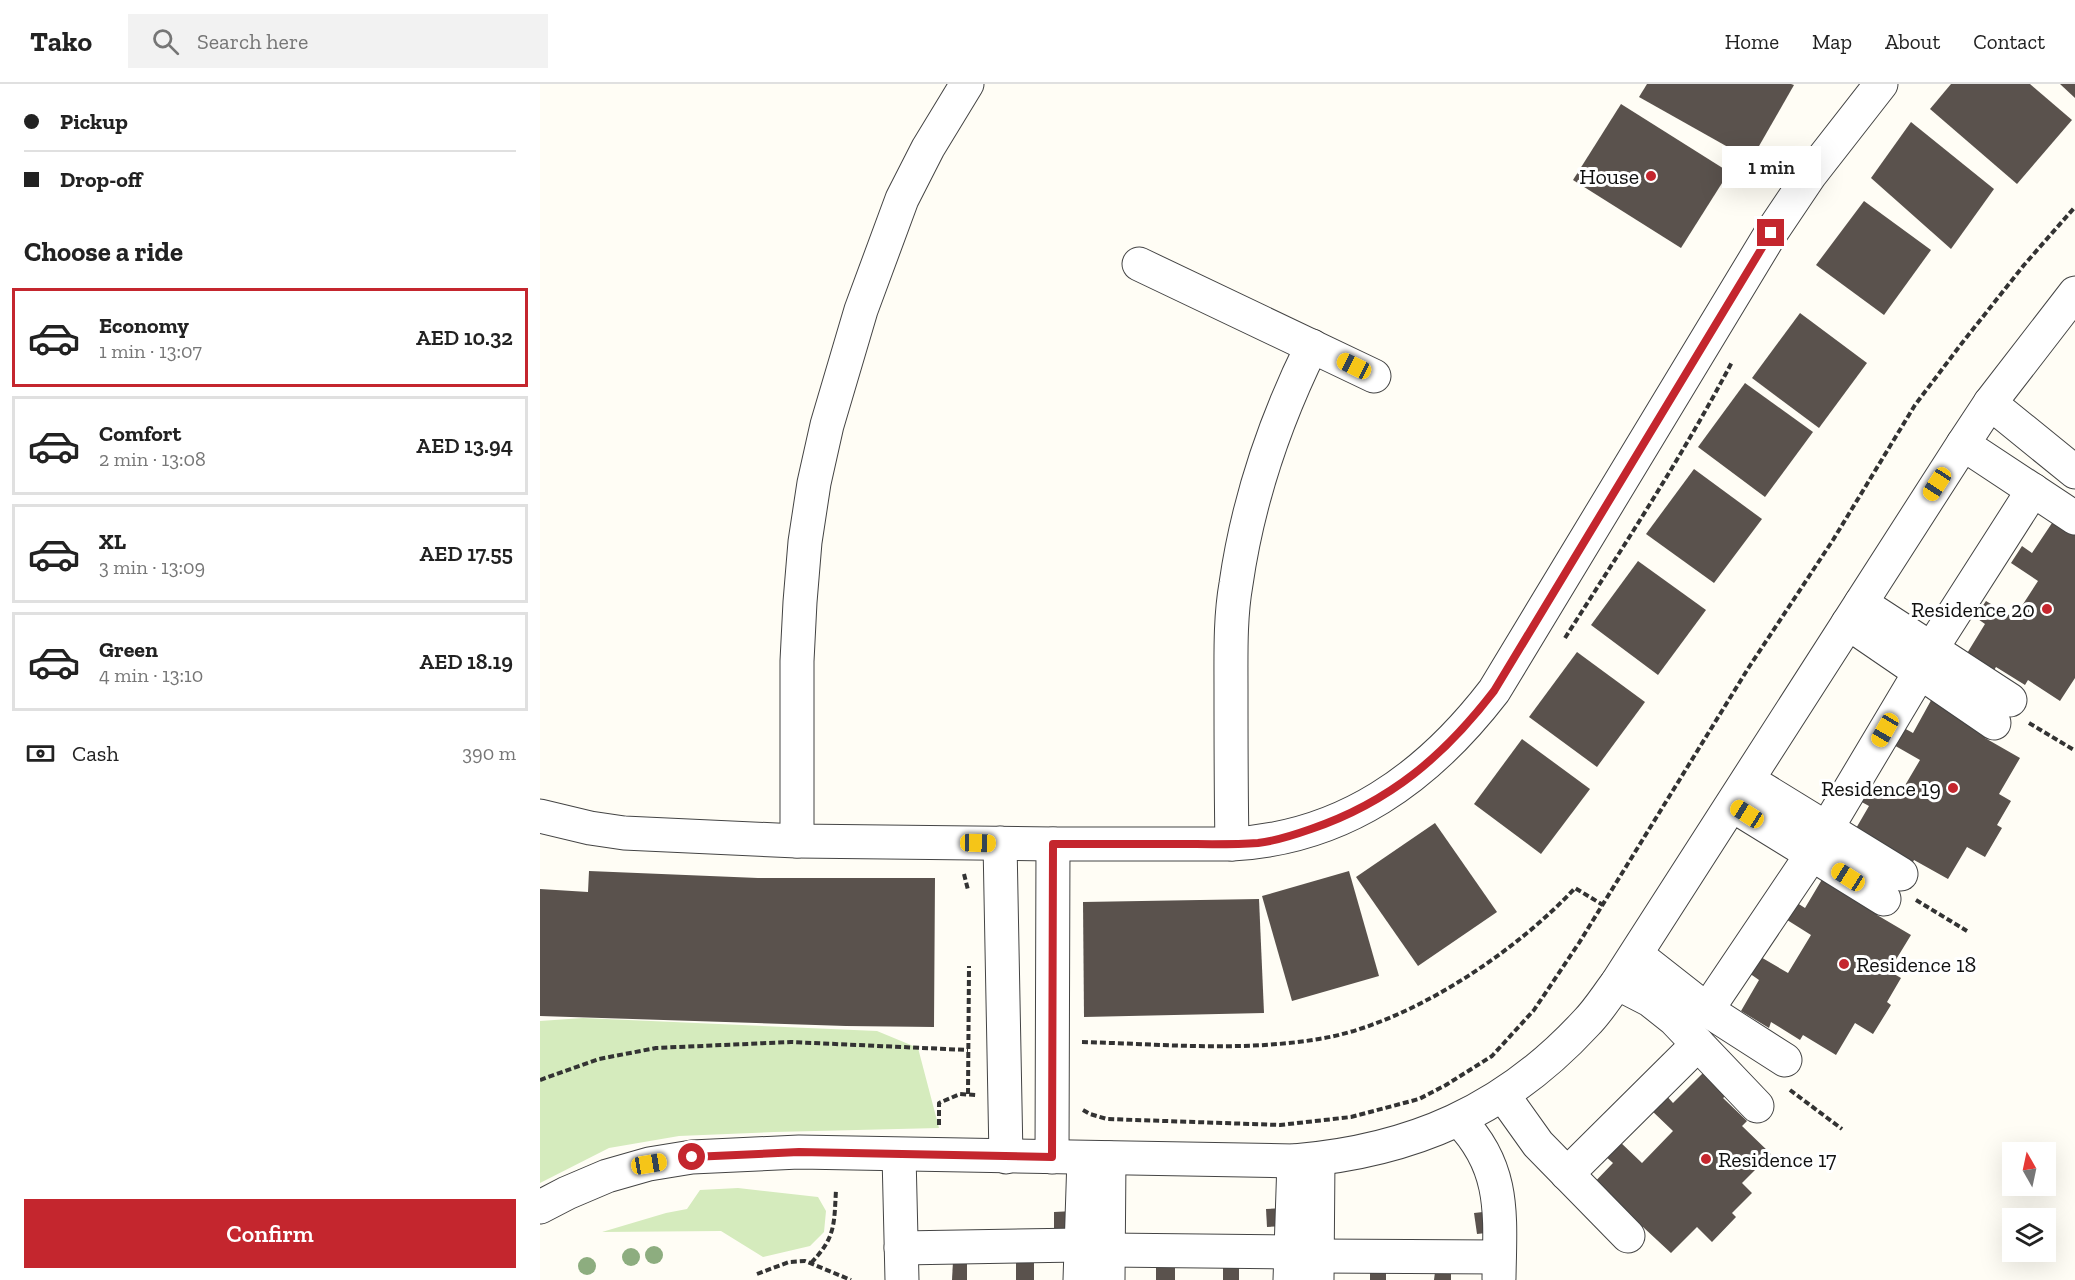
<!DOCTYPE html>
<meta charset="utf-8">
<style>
body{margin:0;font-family:"Zilla Slab",serif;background:#f2f2f2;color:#222;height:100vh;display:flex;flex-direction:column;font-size:22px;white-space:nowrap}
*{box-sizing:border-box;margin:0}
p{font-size:20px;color:#767676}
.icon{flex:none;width:33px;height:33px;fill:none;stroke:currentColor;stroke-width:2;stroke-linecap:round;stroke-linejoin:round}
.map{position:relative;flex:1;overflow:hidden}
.details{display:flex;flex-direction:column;background:#fff;width:540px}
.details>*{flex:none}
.banner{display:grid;align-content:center;height:132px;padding:0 24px;background:#fff}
.needle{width:39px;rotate:351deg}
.buttons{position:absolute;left:1462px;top:1058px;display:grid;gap:12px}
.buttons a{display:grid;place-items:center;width:54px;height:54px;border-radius:0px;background:#fff;box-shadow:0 6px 24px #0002;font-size:30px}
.end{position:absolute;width:27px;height:27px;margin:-14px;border:8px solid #c4262e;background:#fff;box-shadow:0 0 0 3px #fff}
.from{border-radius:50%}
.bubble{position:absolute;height:42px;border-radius:0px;background:#fff;box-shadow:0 6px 24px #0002;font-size:20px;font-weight:600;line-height:42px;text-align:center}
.car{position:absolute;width:18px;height:36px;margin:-18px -9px;border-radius:8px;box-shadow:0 0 4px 2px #0007;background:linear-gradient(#f5c518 24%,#345 0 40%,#f5c518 0 76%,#345 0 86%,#f5c518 0)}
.banner b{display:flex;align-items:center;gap:21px;height:57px;font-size:22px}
.banner b+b{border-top:2px solid #e0e0e0}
.banner i{width:15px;height:15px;background:#222}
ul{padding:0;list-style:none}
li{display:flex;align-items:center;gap:18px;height:99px;margin:0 12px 9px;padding:0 12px;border:3px solid #e0e0e0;border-radius:0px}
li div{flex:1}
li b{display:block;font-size:22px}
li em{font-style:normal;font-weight:600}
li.selected{border-color:#c4262e}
li>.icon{width:54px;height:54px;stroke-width:1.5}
h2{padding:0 24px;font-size:27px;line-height:72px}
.pay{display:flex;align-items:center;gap:15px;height:66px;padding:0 24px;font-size:22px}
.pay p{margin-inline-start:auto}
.button{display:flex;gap:12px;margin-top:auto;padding:12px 24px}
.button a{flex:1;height:69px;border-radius:0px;background:#c4262e;color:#fff;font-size:24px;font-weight:600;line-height:69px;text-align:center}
header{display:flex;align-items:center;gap:36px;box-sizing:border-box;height:84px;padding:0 30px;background:#fff;border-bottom:2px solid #e0e0e0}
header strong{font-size:28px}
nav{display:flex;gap:33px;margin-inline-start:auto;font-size:21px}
.search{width:420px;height:54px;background:#f2f2f2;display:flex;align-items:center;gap:15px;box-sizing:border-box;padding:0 21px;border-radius:0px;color:#767676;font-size:22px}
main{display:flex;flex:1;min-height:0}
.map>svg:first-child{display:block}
.green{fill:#d5ebbd}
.building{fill:#5a524d}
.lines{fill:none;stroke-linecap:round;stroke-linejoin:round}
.minor-casing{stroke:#444;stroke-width:35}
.path{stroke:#333;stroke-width:4;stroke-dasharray:6 3;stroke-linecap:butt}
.minor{stroke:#fff;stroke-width:33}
.tree{fill:#8dad7f}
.route{stroke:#c4262e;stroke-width:8}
.poi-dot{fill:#c4262e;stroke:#fff;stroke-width:2}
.labels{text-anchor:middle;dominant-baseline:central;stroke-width:6;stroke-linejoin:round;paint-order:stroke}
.poi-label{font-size:22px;fill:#111;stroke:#fff;text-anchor:end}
</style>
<header>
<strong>Tako</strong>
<div class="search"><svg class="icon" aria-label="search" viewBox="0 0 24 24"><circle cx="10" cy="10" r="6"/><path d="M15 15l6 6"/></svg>Search here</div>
<nav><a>Home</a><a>Map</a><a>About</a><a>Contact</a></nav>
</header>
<main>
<section class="details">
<div class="banner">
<b><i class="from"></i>Pickup</b>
<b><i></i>Drop-off</b>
</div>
<h2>Choose a ride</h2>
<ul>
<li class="selected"><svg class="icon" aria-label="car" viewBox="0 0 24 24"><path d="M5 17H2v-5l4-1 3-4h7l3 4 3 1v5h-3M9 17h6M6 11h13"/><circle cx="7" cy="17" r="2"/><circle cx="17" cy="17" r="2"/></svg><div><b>Economy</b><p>1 min · 13:07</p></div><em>AED 10.32</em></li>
<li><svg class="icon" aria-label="car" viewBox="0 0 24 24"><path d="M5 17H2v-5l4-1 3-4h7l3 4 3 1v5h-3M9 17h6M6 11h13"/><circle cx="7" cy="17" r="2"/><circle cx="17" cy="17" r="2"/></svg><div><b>Comfort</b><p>2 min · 13:08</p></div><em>AED 13.94</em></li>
<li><svg class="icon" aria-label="car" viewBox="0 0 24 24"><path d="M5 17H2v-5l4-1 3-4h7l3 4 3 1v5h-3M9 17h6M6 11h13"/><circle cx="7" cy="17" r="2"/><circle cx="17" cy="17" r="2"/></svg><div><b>XL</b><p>3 min · 13:09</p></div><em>AED 17.55</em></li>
<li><svg class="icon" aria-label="car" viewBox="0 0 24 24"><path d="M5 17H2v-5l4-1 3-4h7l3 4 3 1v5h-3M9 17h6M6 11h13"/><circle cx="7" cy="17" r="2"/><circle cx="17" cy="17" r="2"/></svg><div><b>Green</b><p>4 min · 13:10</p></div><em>AED 18.19</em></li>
</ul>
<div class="pay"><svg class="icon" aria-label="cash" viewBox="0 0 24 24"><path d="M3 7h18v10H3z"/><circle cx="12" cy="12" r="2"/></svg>Cash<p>390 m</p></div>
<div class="button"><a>Confirm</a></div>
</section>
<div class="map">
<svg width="1535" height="1196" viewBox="0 0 1535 1196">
<rect width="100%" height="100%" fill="#fffdf5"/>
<g class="green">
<path d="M43,934L337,947L378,964L399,1044L234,1048L139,1052L69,1064L0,1099V937Z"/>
<path d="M198,1104L278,1113L286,1127L284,1148L270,1162L223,1173L181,1147L62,1148L126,1129L147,1125L160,1106Z"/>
</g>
<g class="building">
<path d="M1107,0H1251L1254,1L1211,76L1099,13Z"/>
<path d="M1411,0H1490L1532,36L1477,100L1390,25Z"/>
<path d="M1520,0H1535V14Z"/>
<path d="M1081,20L1189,88L1141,164L1033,96Z"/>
<path d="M1371,38L1454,105L1411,165L1331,94Z"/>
<path d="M1324,117L1391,166L1344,231L1276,181Z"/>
<path d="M1260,229L1327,279L1279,344L1212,294Z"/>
<path d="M1205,299L1273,348L1225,413L1158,363Z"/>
<path d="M1154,385L1222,435L1174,499L1106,450Z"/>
<path d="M1516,433L1535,445V594L1520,617L1488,596L1485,601L1456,583L1453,588L1426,571L1445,540L1435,533L1446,517L1474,534L1498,497L1471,479L1482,462L1492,469Z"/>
<path d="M1098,477L1166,526L1118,591L1051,541Z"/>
<path d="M1037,568L1105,618L1057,683L989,633Z"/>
<path d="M1394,611L1448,648L1445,654L1480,674L1459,710L1471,717L1457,741L1462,744L1445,773L1427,763L1408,795L1374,776L1371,781L1311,753L1329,722L1318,716L1329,699L1357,715L1380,676L1352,660L1362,643L1373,649Z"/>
<path d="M982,655L1050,705L1001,770L934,720Z"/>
<path d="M895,739L957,828L878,882L816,793Z"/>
<path d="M49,787L218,794H395L394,943L306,942L0,932V805L48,808Z"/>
<path d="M809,787L839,892L752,917L722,812Z"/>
<path d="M1287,787L1340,825L1337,831L1371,851L1349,887L1361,894L1347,918L1351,921L1333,950L1315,939L1296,971L1263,951L1260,956L1231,938L1229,944L1201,927L1219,896L1209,889L1219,872L1248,889L1271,851L1244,834L1254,817L1265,824Z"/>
<path d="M719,815L724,929L544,933L543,818Z"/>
<path d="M1164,988L1187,1011L1183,1014L1207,1037L1202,1042L1231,1070L1202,1099L1212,1109L1192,1129L1196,1133L1172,1158L1157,1143L1131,1169L1103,1143L1099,1147L1048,1105L1073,1079L1064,1071L1078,1056L1102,1079L1133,1047L1110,1025L1125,1010L1133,1019Z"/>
<path d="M744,1124L745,1142L727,1143L726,1125Z"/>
<path d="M534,1127V1145H514V1128Z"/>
<path d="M952,1127L955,1148L937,1150L934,1129Z"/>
<path d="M413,1177H427V1196H412Z"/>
<rect x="476" y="1178" width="18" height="18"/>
<rect x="616" y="1180" width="19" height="16"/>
<rect x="683" y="1182" width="16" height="14"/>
<rect x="830" y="1183" width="16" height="13"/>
<path d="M895,1188H911V1196H894Z"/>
</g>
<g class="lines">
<g class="minor-casing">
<g id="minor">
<path d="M599,180L834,292"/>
<path d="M1450,319L1535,388"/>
<path d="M1423,360L1535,434"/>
<path d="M1321,519L1470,616"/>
<path d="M1308,539L1454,639"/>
<path d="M1392,564L1493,406"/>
<path d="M1208,696L1361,790"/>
<path d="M1192,721L1344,815"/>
<path d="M0,732L50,744L84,749L257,757L513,760H692C804,754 887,694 954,607L1231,149L1270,91L1341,0"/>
<path d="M1287,744L1380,588"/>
<path d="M257,757V577L260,518L265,458L274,399L287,341L321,226L362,115L388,64L427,0"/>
<path d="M460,759L466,1073"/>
<path d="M692,760C691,708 691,656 691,605C691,570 690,534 696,500C708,416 735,337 772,262"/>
<path d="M1097,871L1167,926L1245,976"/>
<path d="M1077,899L1110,916L1134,935L1217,1022"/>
<path d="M1167,926L1272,770"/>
<path d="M963,1011L998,1060L1088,1152"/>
<path d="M919,1036C966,1084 960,1132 959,1194"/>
<path d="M359,1071L362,1196"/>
<path d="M512,1073L513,760"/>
<path d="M1027,1090L1158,960"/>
<path d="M0,1123L27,1109L67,1092L109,1080L152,1073L259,1068L754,1077C872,1067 965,1027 1046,939C1058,927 1067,912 1077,899L1423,360L1450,319L1535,209"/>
<path d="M361,1164L541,1161"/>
<path d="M568,1166L751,1168"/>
<path d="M777,1172L959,1173"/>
<path d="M540,1196L544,1074"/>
<path d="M568,1196L569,1074"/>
<path d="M750,1196L754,1077"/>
<path d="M777,1196L778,1075"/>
</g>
</g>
<g class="path">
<path d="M1025,554C1083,463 1142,373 1192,278"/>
<path d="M1489,639L1534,666"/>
<path d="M424,790L428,806"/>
<path d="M1376,816L1427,847"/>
<path d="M542,958C620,960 701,968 779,955C867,941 975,869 1035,804L1063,821"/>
<path d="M0,996L59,975L116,964L251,958L428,966"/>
<path d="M1250,1006L1302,1045"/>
<path d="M428,1010L429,882"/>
<path d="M543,1026L550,1030L567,1035L740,1041L811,1033L879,1015L906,1001L952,972L994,926L1039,859L1209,583L1293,456L1375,321L1422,259L1484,181L1535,123"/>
<path d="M399,1041V1019L420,1010L436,1011"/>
<path d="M271,1179C296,1153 294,1140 296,1106"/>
<path d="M217,1190L249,1178L265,1177L311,1196"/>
</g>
<use href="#minor" class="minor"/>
</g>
<g class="tree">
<circle cx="114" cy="1171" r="9"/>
<circle cx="91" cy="1173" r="9"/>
<circle cx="47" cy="1182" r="9"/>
</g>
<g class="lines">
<path class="route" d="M152,1073L259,1068L512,1073L513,760C554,760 595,760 636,760C663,760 691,761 718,759C736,757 754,751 771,745C850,718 904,672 954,607L1231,149"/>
</g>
<g class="poi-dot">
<circle cx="1111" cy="92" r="6"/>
<circle cx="1507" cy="525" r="6"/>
<circle cx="1413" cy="704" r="6"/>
<circle cx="1304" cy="880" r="6"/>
<circle cx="1166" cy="1075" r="6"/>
</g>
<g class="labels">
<g class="poi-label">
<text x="1099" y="92">House</text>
<text x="1495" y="525">Residence 20</text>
<text x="1401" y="704">Residence 19</text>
<text x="1316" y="880" text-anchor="start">Residence 18</text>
<text x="1178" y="1075" text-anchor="start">Residence 17</text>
</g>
</g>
</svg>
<div class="buttons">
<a><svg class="needle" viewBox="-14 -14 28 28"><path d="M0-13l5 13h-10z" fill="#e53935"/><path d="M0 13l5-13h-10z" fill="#767676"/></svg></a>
<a><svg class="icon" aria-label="layers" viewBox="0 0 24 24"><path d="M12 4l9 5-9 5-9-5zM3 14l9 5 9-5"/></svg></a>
</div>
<i class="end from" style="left:152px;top:1073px"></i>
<i class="end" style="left:1231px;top:149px"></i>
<div class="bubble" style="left:1182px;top:62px;width:99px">1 min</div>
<i class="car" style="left:814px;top:282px;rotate:296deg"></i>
<i class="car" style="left:1397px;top:400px;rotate:213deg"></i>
<i class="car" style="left:1345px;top:646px;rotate:210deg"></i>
<i class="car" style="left:1207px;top:730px;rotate:302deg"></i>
<i class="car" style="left:438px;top:759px;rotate:91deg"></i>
<i class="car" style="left:1308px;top:793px;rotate:302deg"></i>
<i class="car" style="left:109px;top:1080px;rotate:80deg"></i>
</div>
</main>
